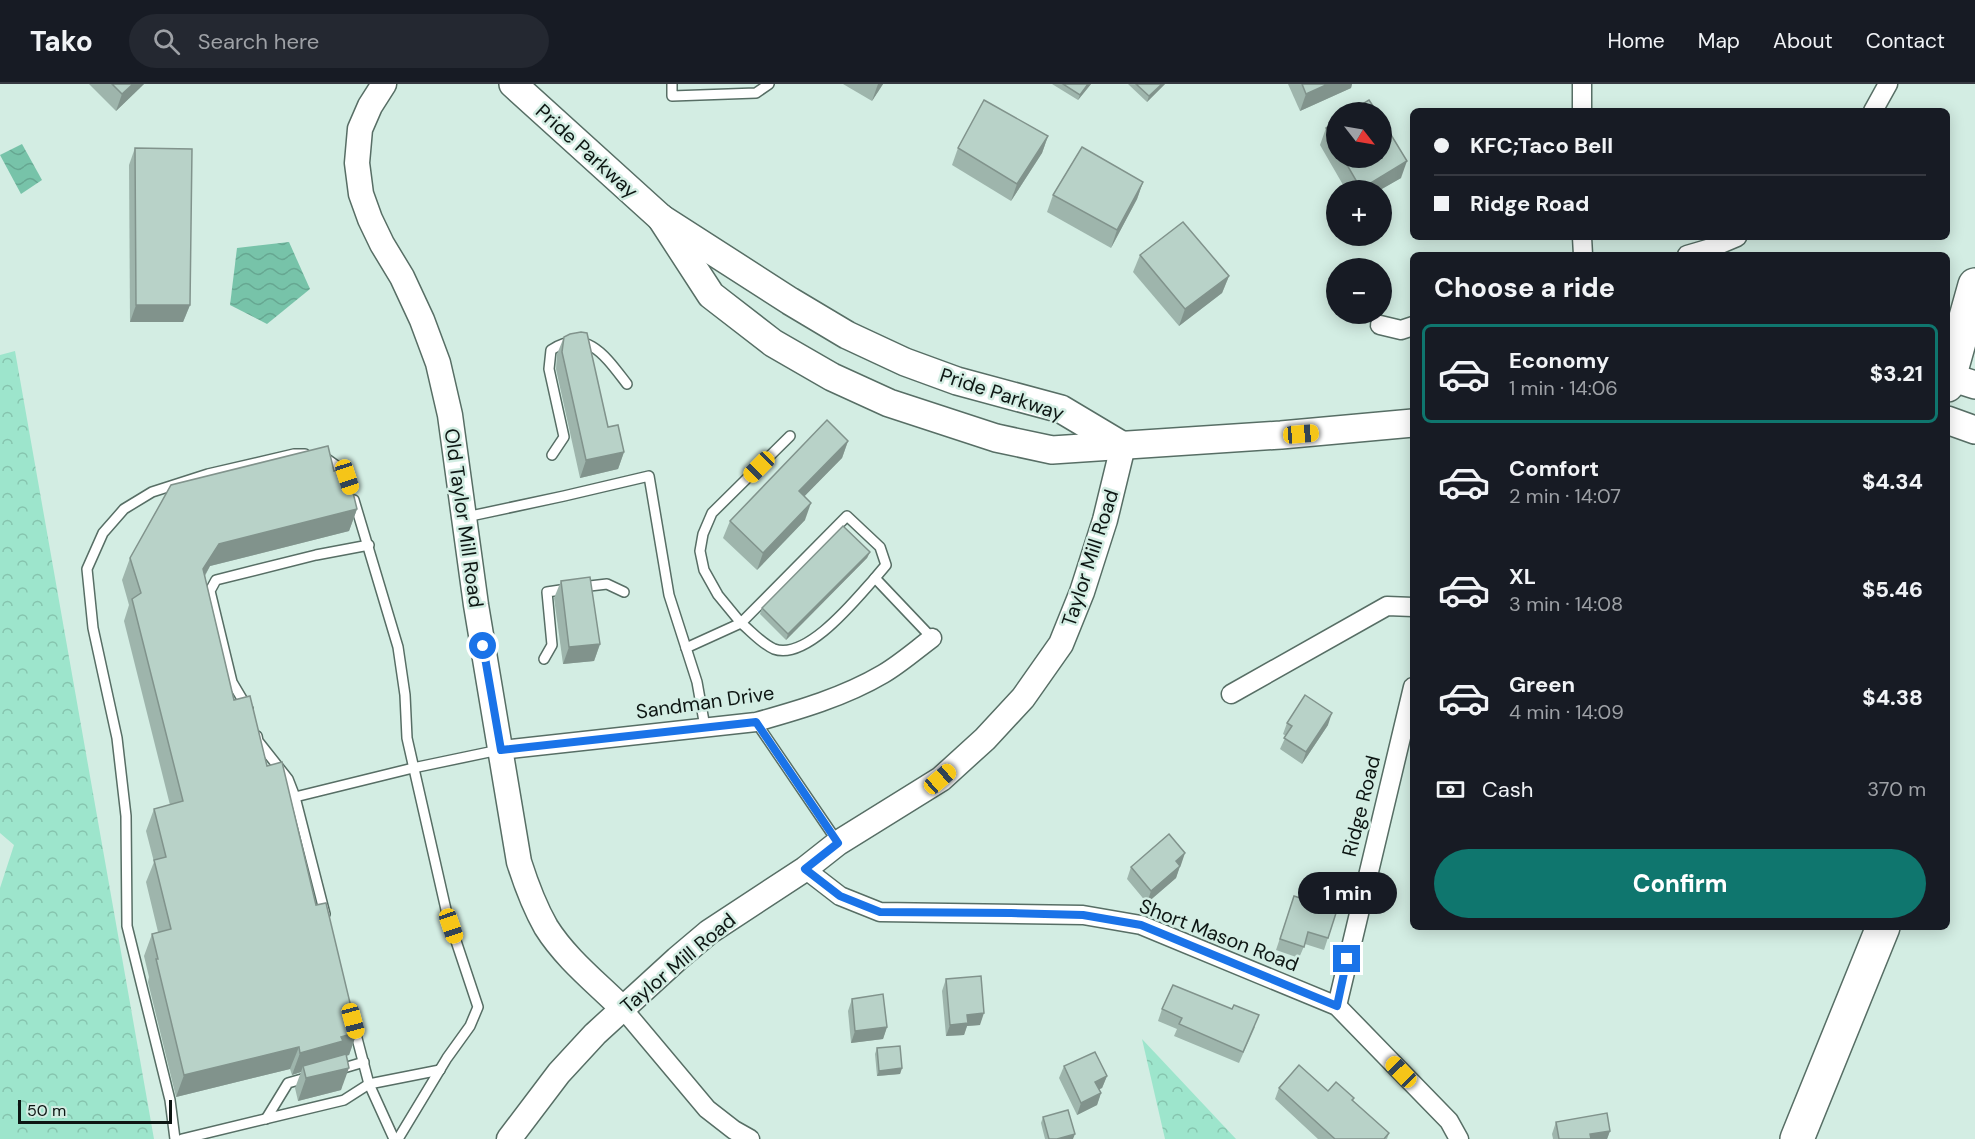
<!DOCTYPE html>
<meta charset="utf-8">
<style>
body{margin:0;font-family:"DM Sans",sans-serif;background:#242831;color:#f1f3f6;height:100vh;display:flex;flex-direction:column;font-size:22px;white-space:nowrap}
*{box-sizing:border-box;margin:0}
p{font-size:20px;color:#9ea1a6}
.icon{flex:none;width:33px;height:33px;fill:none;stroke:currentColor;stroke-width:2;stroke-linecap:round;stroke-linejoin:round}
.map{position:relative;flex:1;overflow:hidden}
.details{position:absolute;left:1410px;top:168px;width:540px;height:678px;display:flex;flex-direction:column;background:#171b24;border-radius:9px;box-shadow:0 3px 15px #0003}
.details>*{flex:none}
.guide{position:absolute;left:1410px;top:24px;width:540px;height:132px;border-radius:9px;box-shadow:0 3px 15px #0003;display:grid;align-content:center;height:132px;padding:0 24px;background:#171b24}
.needle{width:39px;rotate:121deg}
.tools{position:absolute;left:1326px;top:18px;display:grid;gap:12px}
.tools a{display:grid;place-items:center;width:66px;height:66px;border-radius:50%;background:#171b24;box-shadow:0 3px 15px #0003;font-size:30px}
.scale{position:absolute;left:18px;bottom:15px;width:154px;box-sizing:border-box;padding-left:6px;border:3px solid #0d1613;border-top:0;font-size:16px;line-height:21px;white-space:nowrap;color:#0d1613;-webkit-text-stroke:4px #d3ede3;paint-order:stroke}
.end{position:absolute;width:27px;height:27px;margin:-14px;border:8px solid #1a73e8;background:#fff;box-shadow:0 0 0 3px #fff}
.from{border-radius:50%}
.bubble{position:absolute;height:42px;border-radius:21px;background:#171b24;box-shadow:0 3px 15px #0003;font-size:20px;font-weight:800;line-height:42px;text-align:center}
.car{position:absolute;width:18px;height:36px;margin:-18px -9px;border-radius:8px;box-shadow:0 0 4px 2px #0007;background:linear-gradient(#f5c518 24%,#345 0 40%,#f5c518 0 76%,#345 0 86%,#f5c518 0)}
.guide b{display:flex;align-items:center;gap:21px;height:57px;font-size:22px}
.guide b+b{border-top:2px solid #363941}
.guide i{width:15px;height:15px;background:#f1f3f6}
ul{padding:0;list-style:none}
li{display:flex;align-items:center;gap:18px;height:99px;margin:0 12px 9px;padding:0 12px;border:3px solid transparent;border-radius:9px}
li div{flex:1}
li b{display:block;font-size:22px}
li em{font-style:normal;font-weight:800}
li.on{border-color:#0f766e}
li>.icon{width:54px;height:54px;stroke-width:1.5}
h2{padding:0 24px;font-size:27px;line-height:72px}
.pay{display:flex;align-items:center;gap:15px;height:66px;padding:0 24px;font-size:22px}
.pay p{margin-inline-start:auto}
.primary-button{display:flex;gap:12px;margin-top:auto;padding:12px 24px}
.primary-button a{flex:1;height:69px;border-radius:36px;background:#0f766e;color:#fff;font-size:24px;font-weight:800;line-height:69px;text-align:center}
header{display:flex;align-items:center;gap:36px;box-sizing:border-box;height:84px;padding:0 30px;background:#171b24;border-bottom:2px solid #363941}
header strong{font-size:28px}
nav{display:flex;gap:33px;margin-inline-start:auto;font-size:21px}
.search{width:420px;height:54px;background:#242831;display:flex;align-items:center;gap:15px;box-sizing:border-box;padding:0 21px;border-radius:33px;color:#9ea1a6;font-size:22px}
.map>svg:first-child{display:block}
.forest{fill:url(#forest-crowns)}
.water{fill:url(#water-waves)}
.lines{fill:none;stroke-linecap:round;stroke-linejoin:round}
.service-casing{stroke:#576e65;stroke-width:12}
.minor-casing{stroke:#576e65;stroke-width:21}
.tertiary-casing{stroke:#576e65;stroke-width:27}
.secondary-casing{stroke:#576e65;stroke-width:30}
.motorway-casing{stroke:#576e65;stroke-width:36}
.service{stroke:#fff;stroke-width:9}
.minor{stroke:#fff;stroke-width:18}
.tertiary{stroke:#fff;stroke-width:24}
.secondary{stroke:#fff;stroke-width:27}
.motorway{stroke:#fff;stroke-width:33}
.wall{fill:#9eb5ac}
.shaded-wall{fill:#81938c}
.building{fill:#b8d2c8;stroke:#81938c;stroke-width:1.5}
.route{stroke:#1a73e8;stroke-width:8}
.labels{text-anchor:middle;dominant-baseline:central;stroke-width:5;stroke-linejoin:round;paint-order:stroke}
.street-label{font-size:20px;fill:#0d1613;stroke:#d3ede3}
</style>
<header>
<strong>Tako</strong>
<div class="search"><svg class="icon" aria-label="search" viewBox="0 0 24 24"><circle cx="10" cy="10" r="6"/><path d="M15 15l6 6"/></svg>Search here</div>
<nav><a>Home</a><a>Map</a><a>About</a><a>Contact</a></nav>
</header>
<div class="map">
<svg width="1975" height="1055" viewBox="0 0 1975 1055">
<defs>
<pattern id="forest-crowns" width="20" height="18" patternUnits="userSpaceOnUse" patternTransform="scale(1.5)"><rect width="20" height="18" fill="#9de5cc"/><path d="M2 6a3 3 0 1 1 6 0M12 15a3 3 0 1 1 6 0" fill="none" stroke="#86c4ae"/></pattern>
<pattern id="water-waves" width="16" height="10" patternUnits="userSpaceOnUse" patternTransform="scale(1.5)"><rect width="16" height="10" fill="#77c3a9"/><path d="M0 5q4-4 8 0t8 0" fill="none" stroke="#66a791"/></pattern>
</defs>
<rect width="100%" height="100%" fill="#d3ede3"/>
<g class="forest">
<path d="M15,267L154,1055H0V804L14,761L0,749V271Z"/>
<path d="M1142,955L1236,1055H1165Z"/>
</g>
<g class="water">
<path d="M22,60L42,96L21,110L0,71Z"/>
<path d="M289,158L310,205L267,240L230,221L237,164Z"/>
</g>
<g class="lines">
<g class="service-casing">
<g id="service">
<path d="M672,0V12L756,9L769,0"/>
<path d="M790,352L712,429L703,450L700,467L704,486L718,511L741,539L847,432L880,463L886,481L875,494"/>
<path d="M552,371L564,353L549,285L551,266C587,243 606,273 627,300"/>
<path d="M324,373L338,383L347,394"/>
<path d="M354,416L398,563L405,611L407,654L447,830L478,923L470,942L447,974L398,1055"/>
<path d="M466,433L564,412L649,392L669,511L697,598L705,643"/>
<path d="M581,503L607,500L624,508"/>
<path d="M686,564L741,539C751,547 762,560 774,565C807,577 856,515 875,494L932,554"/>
<path d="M544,575L552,561L547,508L567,505"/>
<path d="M248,625L232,598L210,507L216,496L316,471L369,461"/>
<path d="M756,638L837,757"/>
<path d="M257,652L258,657L288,695L295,713L325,830"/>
<path d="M295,713L413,684L499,666"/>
<path d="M353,939L369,1000L394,1055"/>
<path d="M337,986L364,978"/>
<path d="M266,1035L288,999L309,993"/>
<path d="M175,1055L170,1016L127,842L126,732L117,654L93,544L87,485L103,449L124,425L152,408L208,390L294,370H305"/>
<path d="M182,1055L344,1016L369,1000L440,986"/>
</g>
</g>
<g class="minor-casing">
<g id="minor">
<path d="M1582,0V27"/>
<path d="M1873,27L1888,0"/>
<path d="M1582,153L1583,171"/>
<path d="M1687,171L1711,164L1737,153"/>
<path d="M1380,241L1401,246L1413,242"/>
<path d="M1231,610L1387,522L1413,523"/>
<path d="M501,666L756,638C799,626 844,613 883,590C900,580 916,566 932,554"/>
<path d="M805,785L840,812L880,828L1083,831L1141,841L1337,922L1449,1037L1459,1055"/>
<path d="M1337,922L1413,603"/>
<path d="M623,925L707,1025L734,1046L750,1055"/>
</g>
</g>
<g class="tertiary-casing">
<g id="tertiary">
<path d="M384,0L370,22L360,45L357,79L361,110L370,135L382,160L402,193L422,236L438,279L450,331L476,521L519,778C526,800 534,822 546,843C566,875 597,899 623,925"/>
<path d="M509,1055L559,989L595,950L677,875L709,848L805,785L838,759L941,695L985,655L1023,614L1061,560L1082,508L1105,436L1123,362"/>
</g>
</g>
<g class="secondary-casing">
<g id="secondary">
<path d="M513,0L661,134L790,217L847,251L905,278L957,297L1061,325L1123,362"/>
<path d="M661,134L711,211L773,259L832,293L889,319L996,354L1052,366L1281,351L1413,339"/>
<path d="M1947,292L1975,301"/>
<path d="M1947,336L1975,346"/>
</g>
</g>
<g class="motorway-casing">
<g id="motorway">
<path d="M1947,301L1975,201"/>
<path d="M1797,1055L1883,843"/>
</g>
</g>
<use href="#service" class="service"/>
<use href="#minor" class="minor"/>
<use href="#tertiary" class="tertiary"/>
<use href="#secondary" class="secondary"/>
<use href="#motorway" class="motorway"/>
</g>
<g class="wall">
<path d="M89,0H144L116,27Z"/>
<path d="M843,0H883L872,17Z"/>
<path d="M1052,0H1091L1078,16Z"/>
<path d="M1128,0H1165L1147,18Z"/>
<path d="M1288,0H1352L1351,4L1300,27Z"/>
<path d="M1336,37V74H1382L1401,94L1380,106H1346L1320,61L1326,44Z"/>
<path d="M1048,52L1042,69L1011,117L952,81L958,64Z"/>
<path d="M135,64L190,221L183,238H130L129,81Z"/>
<path d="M1143,98L1137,115L1111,164L1047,128L1053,111Z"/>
<path d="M1140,171L1229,192L1222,209L1179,242L1133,188Z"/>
<path d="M564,253L608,343L624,368L618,385L580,394L556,285L557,270Z"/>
<path d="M848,357L842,374L804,412L805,436L757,486L723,454L730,437Z"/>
<path d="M357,425L349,447L210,482L205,492L234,616L267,682L316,821L357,948L349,971L346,972L341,1006L298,1017L295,1004L301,988L292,991L290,985L176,1013L148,898L149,893L144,872L152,850L158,848L146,798L154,778L146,747L154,725L170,721L124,537L129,521L122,496L130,474Z"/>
<path d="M870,468L867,474L786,556L760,530L762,524Z"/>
<path d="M561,497L600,560L594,577L563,580L554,514Z"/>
<path d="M1287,639L1328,641L1302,680L1280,665L1286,652L1283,650Z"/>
<path d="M1180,781V782L1176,794L1147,819L1127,795L1131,783L1181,781Z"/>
<path d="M1290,824L1337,826L1324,866L1305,860L1299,874L1276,866Z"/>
<path d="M946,895L980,941L967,942L964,951L946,952L942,907Z"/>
<path d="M852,915L887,943L883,955L851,959L848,927Z"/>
<path d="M1162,925H1232L1255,943L1239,979L1174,952L1177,945L1158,937Z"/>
<path d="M877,964L902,984L900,990L877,992L875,970Z"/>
<path d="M1064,982L1107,992L1102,1004L1099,1005L1101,1009L1097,1021L1077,1031L1059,994Z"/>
<path d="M1279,1004L1328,1007L1354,1014L1353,1017L1389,1049L1387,1055H1318L1275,1015Z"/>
<path d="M1043,1033L1073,1055H1045L1041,1039Z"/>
<path d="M1556,1038L1610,1047L1607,1055H1553L1552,1050Z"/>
</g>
<g class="shaded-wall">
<path d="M133,0H144L116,27L122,10Z"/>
<path d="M878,0H883L872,17Z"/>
<path d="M1088,0H1091L1078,16L1080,11Z"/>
<path d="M1162,0H1165L1147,18L1149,12Z"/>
<path d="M1328,0H1352L1351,4L1300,27L1306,10Z"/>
<path d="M1048,52L1042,69L1011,117L1017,100Z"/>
<path d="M1407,77L1401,94L1380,106H1361V105Z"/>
<path d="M1143,98L1137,115L1111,164L1117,146Z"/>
<path d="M1229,192L1222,209L1179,242L1185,225Z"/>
<path d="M136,221H190L183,238H130Z"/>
<path d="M848,357L842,374L793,424L799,407Z"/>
<path d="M624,368L618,385L580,394L586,376Z"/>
<path d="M811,419L805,436L757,486L763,469Z"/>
<path d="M357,425L349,447L210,482L195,508L203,485L219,460Z"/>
<path d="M870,468L867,474L786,556L788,550Z"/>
<path d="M600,560L594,577L563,580L569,563Z"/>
<path d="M1332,629L1328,641L1302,680L1306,668Z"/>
<path d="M1185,769L1181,781L1171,788L1176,777Z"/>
<path d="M1180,782L1176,794L1147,819L1151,807Z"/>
<path d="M984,929L980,941L967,942L964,951L946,952L950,941L967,931Z"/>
<path d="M887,943L883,955L851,959L855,947Z"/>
<path d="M357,948L349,971L303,982L301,988L292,991L300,969L341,953Z"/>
<path d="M299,963L290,985L176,1013L184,991Z"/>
<path d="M349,984L341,1006L298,1017L306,994Z"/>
<path d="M902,984L900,990L877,992L879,987Z"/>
<path d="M1107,992L1102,1004L1091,1009L1095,998Z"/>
<path d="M1101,1009L1097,1021L1077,1031L1081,1019Z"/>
<path d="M1610,1047L1607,1055H1588L1590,1050Z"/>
<path d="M1075,1050L1073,1055H1057Z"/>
</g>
<g class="building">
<path d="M112,0H133L122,10Z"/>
<path d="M1063,0H1088L1080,11Z"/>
<path d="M1136,0H1162L1149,12Z"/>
<path d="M1302,0H1328L1306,10Z"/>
<path d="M984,16L1048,52L1017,100L958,64Z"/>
<path d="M1369,16L1377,28H1349Z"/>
<path d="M1382,36L1407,77L1361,105L1343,74H1382Z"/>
<path d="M1336,37V62L1326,44Z"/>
<path d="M1082,63L1143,98L1117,146L1053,111Z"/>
<path d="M135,64L192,65L190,221H136Z"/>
<path d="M1183,138L1229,192L1185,225L1140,171Z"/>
<path d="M581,248L587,249L608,343L618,341L624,368L586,376L562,268L564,253L570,250Z"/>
<path d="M827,336L848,357L799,407L811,419L763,469L730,437Z"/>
<path d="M328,362L334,387L347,384L357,425L219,460L203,485L234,616L250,612L267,682L282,678L316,821L326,819L357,948L341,953L343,957L300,969L299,963L184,991L156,875H158L152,850L171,845L154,776L166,773L154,725L183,717L132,515L141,509L130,474L171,401Z"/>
<path d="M843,442L870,468L788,550L762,524Z"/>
<path d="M590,493L600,560L569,563L561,497Z"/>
<path d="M1305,611L1332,629L1306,668L1284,654L1292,642L1287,639Z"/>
<path d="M1169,750L1185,769L1176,777L1180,782L1151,807L1131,783Z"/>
<path d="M1294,812L1337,826L1328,854L1308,848L1304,863L1280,855Z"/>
<path d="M981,892L984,929L967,931L968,939L950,941L946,895Z"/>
<path d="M1173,901L1232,925L1234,921L1259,931L1243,968L1179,940L1182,934L1162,925Z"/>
<path d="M883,910L887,943L855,947L852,915Z"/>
<path d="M900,962L902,984L879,987L877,964Z"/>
<path d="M1095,968L1107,992L1095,998L1101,1009L1081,1019L1064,982Z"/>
<path d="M346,970L349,984L306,994L303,982Z"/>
<path d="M1299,981L1328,1007L1336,998L1354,1014L1352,1016L1389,1049L1384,1055H1335L1279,1004Z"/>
<path d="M1068,1026L1075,1050L1057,1055H1049L1043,1033Z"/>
<path d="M1607,1029L1610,1047L1590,1050L1591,1055H1559L1556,1038Z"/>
</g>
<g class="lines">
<path class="route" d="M483,562L501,666L756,638L838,759L805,785L840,812L880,828L1011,829L1083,831L1141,841L1337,922L1347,875"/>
</g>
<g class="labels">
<g class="street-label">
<text transform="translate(587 67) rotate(42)">Pride Parkway</text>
<text transform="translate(1002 310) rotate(18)">Pride Parkway</text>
<text transform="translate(464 434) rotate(82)">Old Taylor Mill Road</text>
<text transform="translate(1090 474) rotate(-72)">Taylor Mill Road</text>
<text transform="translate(705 618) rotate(-8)">Sandman Drive</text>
<text transform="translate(1361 722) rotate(-76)">Ridge Road</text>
<text transform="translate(1219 851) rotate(21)">Short Mason Road</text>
<text transform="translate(678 879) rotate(-40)">Taylor Mill Road</text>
</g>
</g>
</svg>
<div class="tools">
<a><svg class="needle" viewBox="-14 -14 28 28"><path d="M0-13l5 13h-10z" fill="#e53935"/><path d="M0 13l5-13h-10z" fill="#9ea1a6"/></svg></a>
<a>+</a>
<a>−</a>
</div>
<div class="scale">50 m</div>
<i class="end from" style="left:483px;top:562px"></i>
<i class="end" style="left:1347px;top:875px"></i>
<div class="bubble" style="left:1298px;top:788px;width:99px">1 min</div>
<i class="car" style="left:1301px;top:350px;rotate:85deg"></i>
<i class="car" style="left:759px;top:383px;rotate:225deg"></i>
<i class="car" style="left:347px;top:393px;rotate:162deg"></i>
<i class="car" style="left:940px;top:695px;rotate:49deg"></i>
<i class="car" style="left:451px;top:842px;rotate:161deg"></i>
<i class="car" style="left:353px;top:937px;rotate:165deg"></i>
<i class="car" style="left:1401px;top:988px;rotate:316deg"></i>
<div class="guide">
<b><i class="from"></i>KFC;Taco Bell</b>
<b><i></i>Ridge Road</b>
</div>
<section class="details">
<h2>Choose a ride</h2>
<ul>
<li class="on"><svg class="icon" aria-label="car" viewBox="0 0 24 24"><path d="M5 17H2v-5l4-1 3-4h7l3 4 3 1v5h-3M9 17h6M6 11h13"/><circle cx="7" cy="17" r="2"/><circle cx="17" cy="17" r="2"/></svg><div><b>Economy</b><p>1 min · 14:06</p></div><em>$3.21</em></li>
<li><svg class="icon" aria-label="car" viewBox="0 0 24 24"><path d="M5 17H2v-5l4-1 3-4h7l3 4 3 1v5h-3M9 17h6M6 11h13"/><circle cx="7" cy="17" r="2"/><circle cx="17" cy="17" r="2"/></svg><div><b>Comfort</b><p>2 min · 14:07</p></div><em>$4.34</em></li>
<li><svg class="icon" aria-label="car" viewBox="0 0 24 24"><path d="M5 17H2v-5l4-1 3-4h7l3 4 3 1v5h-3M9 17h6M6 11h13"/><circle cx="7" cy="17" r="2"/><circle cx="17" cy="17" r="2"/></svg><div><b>XL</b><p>3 min · 14:08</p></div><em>$5.46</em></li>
<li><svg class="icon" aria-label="car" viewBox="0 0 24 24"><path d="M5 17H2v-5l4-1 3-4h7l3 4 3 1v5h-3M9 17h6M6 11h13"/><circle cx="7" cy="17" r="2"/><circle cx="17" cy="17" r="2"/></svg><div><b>Green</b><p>4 min · 14:09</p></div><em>$4.38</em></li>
</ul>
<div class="pay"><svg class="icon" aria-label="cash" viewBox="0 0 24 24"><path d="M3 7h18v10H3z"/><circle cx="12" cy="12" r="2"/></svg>Cash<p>370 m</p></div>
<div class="primary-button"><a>Confirm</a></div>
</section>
</div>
